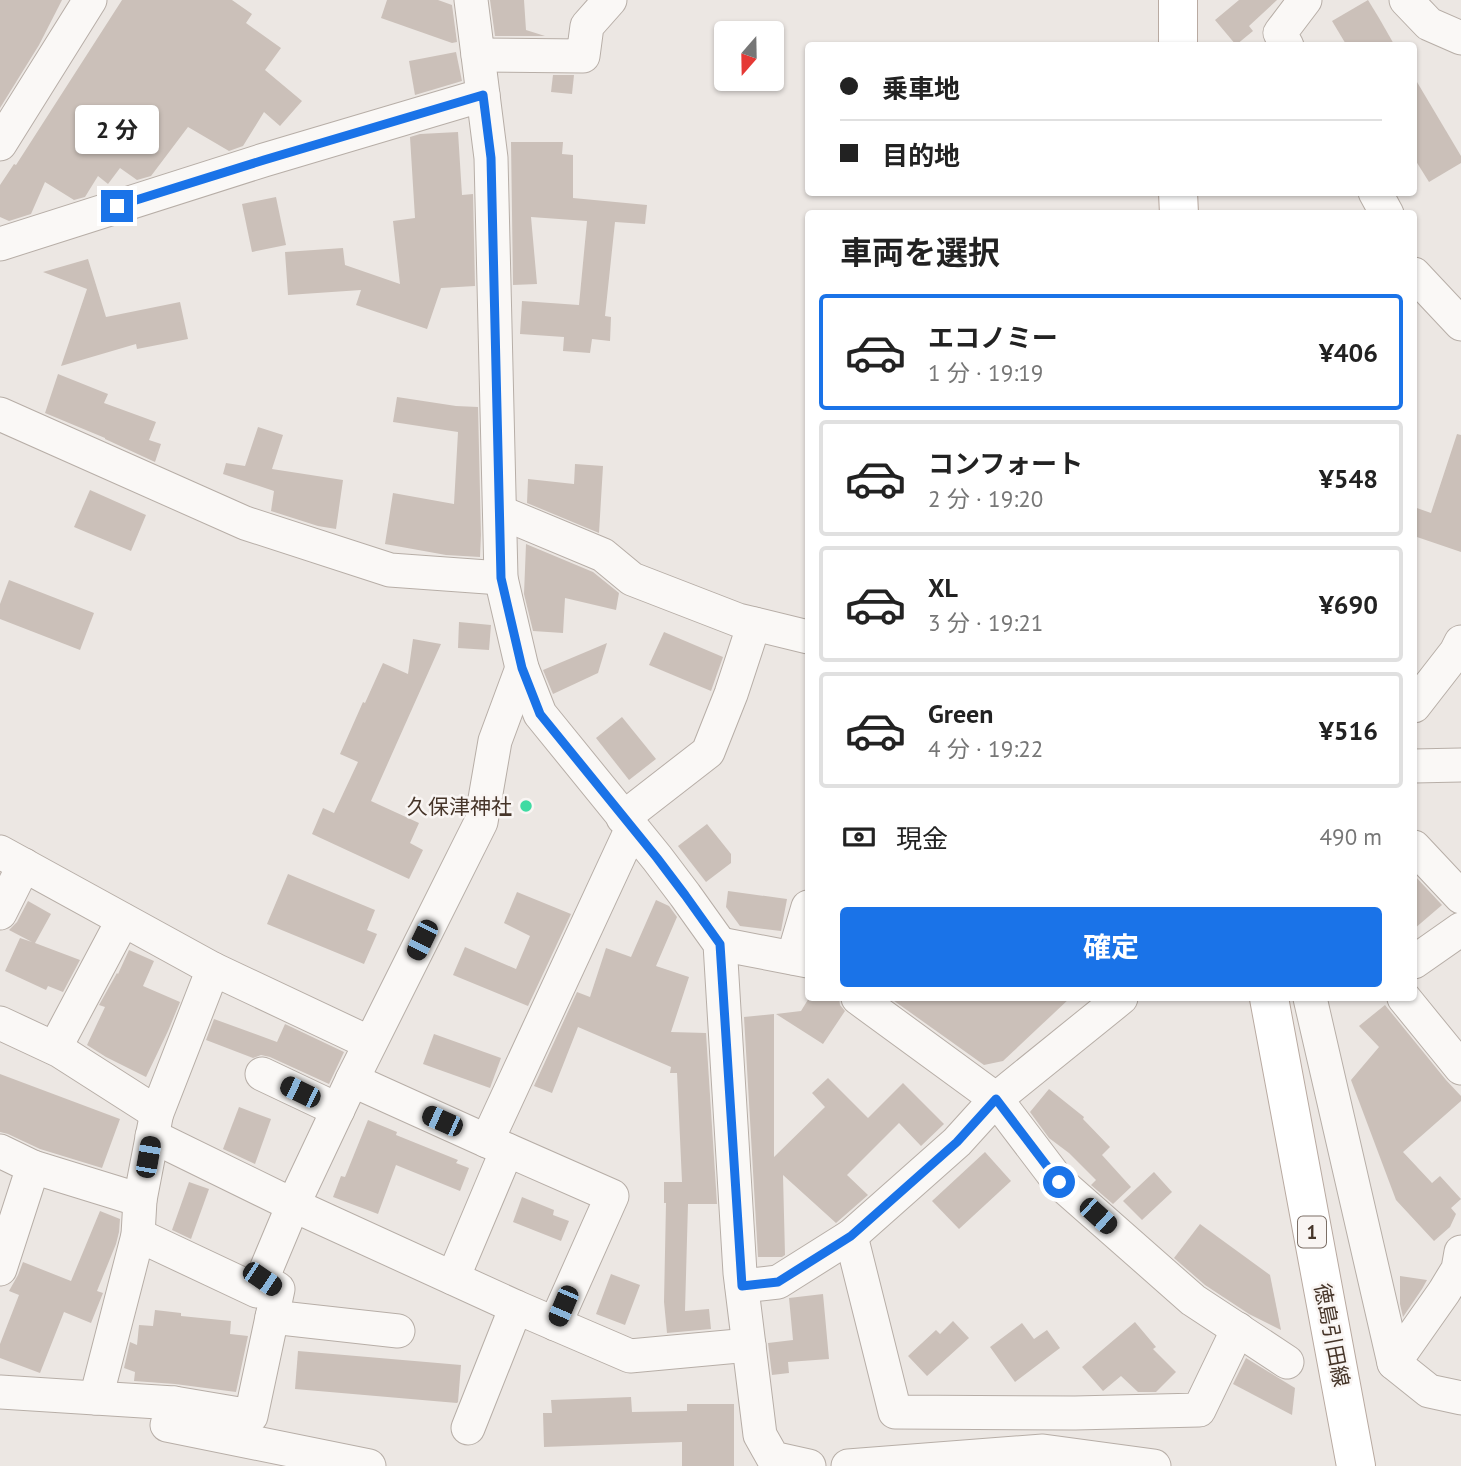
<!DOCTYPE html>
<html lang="ja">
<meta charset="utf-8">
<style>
body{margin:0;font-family:"PT Sans","Noto Sans JP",sans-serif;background:#f2f2f2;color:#222;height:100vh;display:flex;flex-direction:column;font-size:26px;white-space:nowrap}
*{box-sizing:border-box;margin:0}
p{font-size:23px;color:#767676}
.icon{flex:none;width:38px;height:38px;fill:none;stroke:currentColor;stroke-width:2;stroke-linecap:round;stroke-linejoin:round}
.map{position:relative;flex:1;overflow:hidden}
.drawer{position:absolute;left:805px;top:210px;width:612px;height:791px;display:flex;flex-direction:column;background:#fff;border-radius:7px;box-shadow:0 2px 5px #0004}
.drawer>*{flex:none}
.hud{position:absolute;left:805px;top:42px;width:612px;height:154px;border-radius:7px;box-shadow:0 2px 5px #0004;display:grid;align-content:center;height:154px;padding:0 35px;background:#fff}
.needle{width:46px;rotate:200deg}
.buttons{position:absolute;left:714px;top:21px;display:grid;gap:14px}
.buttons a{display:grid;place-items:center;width:70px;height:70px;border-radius:7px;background:#fff;box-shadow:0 2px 5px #0004;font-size:35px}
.end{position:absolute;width:32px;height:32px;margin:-16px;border:9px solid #1a73e8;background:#fff;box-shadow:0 0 0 4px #fff}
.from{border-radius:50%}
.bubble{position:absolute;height:49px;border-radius:7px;background:#fff;box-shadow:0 2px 5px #0004;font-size:23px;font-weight:700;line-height:49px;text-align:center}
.car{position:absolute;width:21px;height:42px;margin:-21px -10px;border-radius:9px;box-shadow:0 0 5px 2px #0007;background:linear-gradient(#222 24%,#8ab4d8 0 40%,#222 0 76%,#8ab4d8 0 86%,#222 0)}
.hud b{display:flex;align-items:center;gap:24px;height:66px;font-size:26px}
.hud b+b{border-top:2px solid #e0e0e0}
.hud i{width:18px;height:18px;background:#222}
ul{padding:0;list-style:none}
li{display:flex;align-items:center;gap:21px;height:116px;margin:0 14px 10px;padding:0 21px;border:4px solid #e0e0e0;border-radius:7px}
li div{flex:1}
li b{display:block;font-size:26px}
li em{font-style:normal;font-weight:700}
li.on{border-color:#1a73e8}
li>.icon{width:63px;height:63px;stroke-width:1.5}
h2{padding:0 35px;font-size:32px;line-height:84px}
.pay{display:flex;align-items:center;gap:18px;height:77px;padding:0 35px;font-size:26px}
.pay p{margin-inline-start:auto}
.cta{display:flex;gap:14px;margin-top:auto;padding:14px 35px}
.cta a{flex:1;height:80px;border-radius:7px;background:#1a73e8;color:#fff;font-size:28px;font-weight:700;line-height:80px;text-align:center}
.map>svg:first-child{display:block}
.building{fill:#cbc0b9}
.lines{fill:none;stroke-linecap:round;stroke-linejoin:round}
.minor-casing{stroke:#b7aea7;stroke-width:35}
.major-casing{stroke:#b9aaa1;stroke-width:40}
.minor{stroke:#faf8f6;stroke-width:33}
.major{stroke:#fff;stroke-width:38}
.route{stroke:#1a73e8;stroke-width:9}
.poi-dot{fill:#3edba2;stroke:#f9f5f3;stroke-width:2.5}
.labels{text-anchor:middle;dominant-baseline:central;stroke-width:5;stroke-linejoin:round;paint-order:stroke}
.shield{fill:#f9f5f3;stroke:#7c6f66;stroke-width:2}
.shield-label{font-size:19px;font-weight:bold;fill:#463529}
.poi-label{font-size:21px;fill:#463529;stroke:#f9f5f3;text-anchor:end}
.street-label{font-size:21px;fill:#463529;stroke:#f9f5f3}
</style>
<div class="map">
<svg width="1461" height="1466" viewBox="0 0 1461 1466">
<rect width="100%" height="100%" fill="#ece7e3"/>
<g class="building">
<path d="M0,0H62L39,45L0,108Z"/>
<path d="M122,0H232L252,14L246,23L281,48L265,70L302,101L280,126L264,112L243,146L229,151L188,127L151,176L137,180L120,168L108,184L98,176L85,197L74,200L45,182L31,214L9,221L0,217V185L14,164L16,165Z"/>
<path d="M387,0H438L452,5L457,42L452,43L381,18Z"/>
<path d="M490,0H524L526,30L545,36H495Z"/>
<path d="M1239,0H1277L1249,26L1253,31L1236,45L1215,20Z"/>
<path d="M1368,0L1379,18L1395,46H1347L1332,21Z"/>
<path d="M456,52L462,81L415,95L409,61Z"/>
<path d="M553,75H574L572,94L551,92Z"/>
<path d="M1414,77L1461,156V163L1429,182L1414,158Z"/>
<path d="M458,132L462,195L473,194L475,286L441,288L427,329L356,305L361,290L288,295L285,252L343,248L345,265L400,284L393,221L415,218L410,137L420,134Z"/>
<path d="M511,142H563L562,154L573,155V198L647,205L645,224L615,222L605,316L611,317L610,341L592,339L590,353L563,351L564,337L520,334L522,301L579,305L587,221L531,217L537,284L513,285Z"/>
<path d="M276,197L286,245L252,252L242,204Z"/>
<path d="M88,259L106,317L180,302L188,339L137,349L136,344L61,366L87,289L43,272Z"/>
<path d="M58,374L108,394L104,403L156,422L149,440L161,444L155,462L105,439V438L45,413Z"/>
<path d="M397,397L456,406L478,407L481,535L480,557L446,555L385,544L393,493L454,504L458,432L393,422Z"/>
<path d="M258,427L283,435L272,469L343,480L336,529L318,526L271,511L274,491L223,474L226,463L245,466Z"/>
<path d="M1457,434L1461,435V552L1414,536V507L1431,513Z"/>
<path d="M575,464L603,466L599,533L527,503L528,479L574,484Z"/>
<path d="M90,490L146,515L131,551L74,527Z"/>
<path d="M526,544L593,572L619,593L616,610L565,598L563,633L533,631L524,594Z"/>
<path d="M9,580L94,613L80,650L0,619V604Z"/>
<path d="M459,622L491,625L489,650L458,648Z"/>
<path d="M664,632L723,657L711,691L649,665Z"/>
<path d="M413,639L441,644L371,801L419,823L410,843L423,850L409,879L312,834L323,808L334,813L358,762L340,754L363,702L365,703L383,663L408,674Z"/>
<path d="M607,643L598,673L553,694L543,670Z"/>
<path d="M622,717L656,759L629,780L596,738Z"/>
<path d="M707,824L731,854V863L706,882L678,846Z"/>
<path d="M288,874L375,910L367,930L377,934L364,964L267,924Z"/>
<path d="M1414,875L1442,905L1414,929Z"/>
<path d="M728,891L787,899L781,931L740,926L726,907Z"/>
<path d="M517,892L571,914L528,1006L453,975L465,947L516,969L530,936L504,923Z"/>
<path d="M656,900L669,906L677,917L656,966L689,977L671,1032L706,1033L717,1204H688L685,1311L709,1309L711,1329L667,1333L664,1302L666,1203H664V1182H682L677,1073H670L671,1067L578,1027L552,1093L534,1086L577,992L590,997L606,948L631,957Z"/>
<path d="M28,901L51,914L35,943L80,960L63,992L48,986L46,990L5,971L20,938L32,942L9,930L17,922Z"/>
<path d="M129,950L154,961L143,986L180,1002L168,1031L146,1077L106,1057L87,1045L105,1007L99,1005L117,973L118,974Z"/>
<path d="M809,998H839L840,1005L845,1011L823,1044L776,1014L801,1011Z"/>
<path d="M890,998H1070L1003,1061L984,1065Z"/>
<path d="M1385,1005L1446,1080L1461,1096V1101L1403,1152L1432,1183L1440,1176L1461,1199L1451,1208L1456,1214L1450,1227L1434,1241L1396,1200L1351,1080L1379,1047L1359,1026Z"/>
<path d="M774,1014V1157L825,1107L812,1093L828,1078L868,1118L903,1083L944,1124L921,1146L899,1123L847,1175L868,1195L836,1223L783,1175L785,1255L782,1257H758L744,1017Z"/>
<path d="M214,1019L277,1042L285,1024L344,1052L329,1084L270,1057L261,1055L253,1058L206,1040Z"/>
<path d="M434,1034L501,1058L490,1088L423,1064Z"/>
<path d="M0,1074L120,1119L102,1168L40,1149L8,1134L0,1132Z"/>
<path d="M1049,1089L1084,1117L1083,1119L1110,1147L1102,1155L1131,1187L1113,1204L1091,1185L1096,1180L1069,1153L1049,1138L1030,1112Z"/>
<path d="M239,1107L271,1119L255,1164L223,1149Z"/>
<path d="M368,1120L397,1132L396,1135L458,1160L456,1163L469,1168L460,1191L396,1165L378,1214L333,1197L341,1176L345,1177Z"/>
<path d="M985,1152L1011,1181L959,1229L932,1201Z"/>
<path d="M1154,1172L1172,1192L1142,1220L1123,1201Z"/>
<path d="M189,1182L209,1189L191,1239L172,1230Z"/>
<path d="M522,1197L554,1210L553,1215L569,1221L561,1241L513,1222Z"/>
<path d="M100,1211L120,1219L119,1232L116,1244L97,1291L103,1293L91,1323L64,1312L40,1373L0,1358V1344L19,1295L9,1291L18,1275L23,1262L71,1281Z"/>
<path d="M1200,1224L1270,1275L1281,1330L1249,1314L1205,1285L1174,1258Z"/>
<path d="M611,1274L640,1285L625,1325L596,1314Z"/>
<path d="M1400,1276L1427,1280L1422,1289L1403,1317L1400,1304Z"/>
<path d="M823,1294L829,1359L788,1362L789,1373L772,1375L768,1343L793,1340L789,1298Z"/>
<path d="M155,1310L181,1313V1316L231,1321L230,1334L248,1336L236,1392L175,1384L134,1381L135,1372L124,1368L130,1342L137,1345L139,1325L153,1326Z"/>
<path d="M953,1321L969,1338L927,1376L908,1356L936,1330L940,1334Z"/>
<path d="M1135,1322L1156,1347L1153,1349L1176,1372L1156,1392H1138L1121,1376L1103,1391L1082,1367Z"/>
<path d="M1022,1323L1034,1339L1047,1330L1060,1348L1015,1382L990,1347Z"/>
<path d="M298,1351L461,1365L458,1402L457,1403L295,1389Z"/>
<path d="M1246,1358L1295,1388L1292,1415L1233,1384Z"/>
<path d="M631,1397L632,1412L687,1411V1404H734V1466H682V1442L544,1447L543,1413H552L551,1400Z"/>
</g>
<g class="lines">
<g class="minor-casing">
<g id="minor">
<path d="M471,0L491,158L501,578L522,668L540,714L657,858L685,895L720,944L740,1273L760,1435L773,1458L809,1466"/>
<path d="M1406,0L1429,24L1461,38"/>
<path d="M1287,46L1280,33L1305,0"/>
<path d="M478,55L583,56L587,26L610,0"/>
<path d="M0,144L90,0"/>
<path d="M1375,192L1387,214"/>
<path d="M0,244L264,160L483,95"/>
<path d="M1414,274L1461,324"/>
<path d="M0,414L245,523L390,570L501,578"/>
<path d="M500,512L603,555L632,579L738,620L808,637"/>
<path d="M1414,706L1456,652L1461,642"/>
<path d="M1414,766L1461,765"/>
<path d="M623,818L708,752L731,694L754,624"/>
<path d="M1414,847L1461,897"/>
<path d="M0,852L213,969L157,1113L60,1051L0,1023"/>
<path d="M0,913L24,865"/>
<path d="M720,944L808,961"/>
<path d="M793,958L808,907"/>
<path d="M1414,962L1461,929"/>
<path d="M213,969L370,1043"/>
<path d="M858,998L996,1099L1059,1182L1193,1300L1287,1362"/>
<path d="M1310,998L1394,1363L1429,1391L1461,1398"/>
<path d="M1404,998L1461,1068"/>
<path d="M55,1048L123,920"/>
<path d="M262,1074L338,1110"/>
<path d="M352,1080L487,1141"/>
<path d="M152,1136L293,1205L516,1307L630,1356L749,1345"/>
<path d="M0,1151L33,1167L0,1269"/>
<path d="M33,1167L140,1200"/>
<path d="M138,1235L257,1291L293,1205L352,1080L481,822L495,741L522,668"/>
<path d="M851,1236L895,1412L1075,1413L1199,1410L1238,1329"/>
<path d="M453,1278L507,1150"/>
<path d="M742,1286L778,1282L851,1236L957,1142L996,1099L1121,998"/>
<path d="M272,1317L398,1331"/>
<path d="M555,1324L612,1196L487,1141L632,828"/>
<path d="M1394,1363L1444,1292L1458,1269L1461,1252"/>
<path d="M0,1392L174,1403L167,1425L369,1466"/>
<path d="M96,1398L138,1235L140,1200L156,1117"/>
<path d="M174,1403L251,1416L278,1289L262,1279"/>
<path d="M468,1428L516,1307"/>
<path d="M848,1466L1043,1451L1154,1466"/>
</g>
</g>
<g class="major-casing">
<g id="major">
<path d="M1178,46V0"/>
<path d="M1178,192L1179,214"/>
<path d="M1269,998L1356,1466"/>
</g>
</g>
<use href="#minor" class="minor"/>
<use href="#major" class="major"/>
</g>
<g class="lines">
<path class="route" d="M117,206L264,160L483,95L491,158L501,578L522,668L540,714L657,858L685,895L720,944L742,1286L778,1282L851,1236L957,1142L996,1099L1059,1182"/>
</g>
<circle class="poi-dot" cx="526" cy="806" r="7"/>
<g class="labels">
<rect class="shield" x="1298" y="1216.5" width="28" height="31" rx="5"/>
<g class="shield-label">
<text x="1312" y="1232">1</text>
</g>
<g class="poi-label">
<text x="512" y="806">久保津神社</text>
</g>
<g class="street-label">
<text transform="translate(1332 1335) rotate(79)">徳島引田線</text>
</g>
</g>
</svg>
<div class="buttons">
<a><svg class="needle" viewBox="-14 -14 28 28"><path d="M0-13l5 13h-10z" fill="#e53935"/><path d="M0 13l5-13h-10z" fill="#767676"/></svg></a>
</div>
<i class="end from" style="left:1059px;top:1182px"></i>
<i class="end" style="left:117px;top:206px"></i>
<div class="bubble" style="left:75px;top:105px;width:84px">2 分</div>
<i class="car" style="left:422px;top:940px;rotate:206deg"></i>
<i class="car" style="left:300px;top:1092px;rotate:296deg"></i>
<i class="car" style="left:442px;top:1121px;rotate:294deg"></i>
<i class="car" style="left:148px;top:1157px;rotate:10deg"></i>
<i class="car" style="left:1098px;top:1216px;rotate:132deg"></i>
<i class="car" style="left:262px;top:1279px;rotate:124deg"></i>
<i class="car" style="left:563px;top:1306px;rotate:203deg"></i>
<div class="hud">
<b><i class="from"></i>乗車地</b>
<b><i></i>目的地</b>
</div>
<section class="drawer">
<h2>車両を選択</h2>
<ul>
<li class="on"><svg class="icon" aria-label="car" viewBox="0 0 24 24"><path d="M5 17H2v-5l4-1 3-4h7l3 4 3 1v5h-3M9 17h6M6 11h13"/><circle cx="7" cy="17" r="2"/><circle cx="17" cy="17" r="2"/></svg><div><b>エコノミー</b><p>1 分 · 19:19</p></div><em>¥406</em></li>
<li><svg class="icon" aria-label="car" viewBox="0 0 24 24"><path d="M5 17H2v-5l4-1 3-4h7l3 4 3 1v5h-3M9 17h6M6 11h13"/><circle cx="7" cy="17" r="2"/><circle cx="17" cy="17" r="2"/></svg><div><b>コンフォート</b><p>2 分 · 19:20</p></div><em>¥548</em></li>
<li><svg class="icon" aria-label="car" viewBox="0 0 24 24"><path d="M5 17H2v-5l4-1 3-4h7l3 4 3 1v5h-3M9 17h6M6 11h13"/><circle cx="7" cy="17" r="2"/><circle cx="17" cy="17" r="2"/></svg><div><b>XL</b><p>3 分 · 19:21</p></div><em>¥690</em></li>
<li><svg class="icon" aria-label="car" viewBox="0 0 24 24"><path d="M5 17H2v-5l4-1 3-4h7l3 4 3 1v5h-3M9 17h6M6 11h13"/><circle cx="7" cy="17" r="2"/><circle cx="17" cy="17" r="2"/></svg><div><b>Green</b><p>4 分 · 19:22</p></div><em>¥516</em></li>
</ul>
<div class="pay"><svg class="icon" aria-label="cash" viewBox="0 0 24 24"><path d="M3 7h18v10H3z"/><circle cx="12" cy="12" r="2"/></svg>現金<p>490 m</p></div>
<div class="cta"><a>確定</a></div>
</section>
</div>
